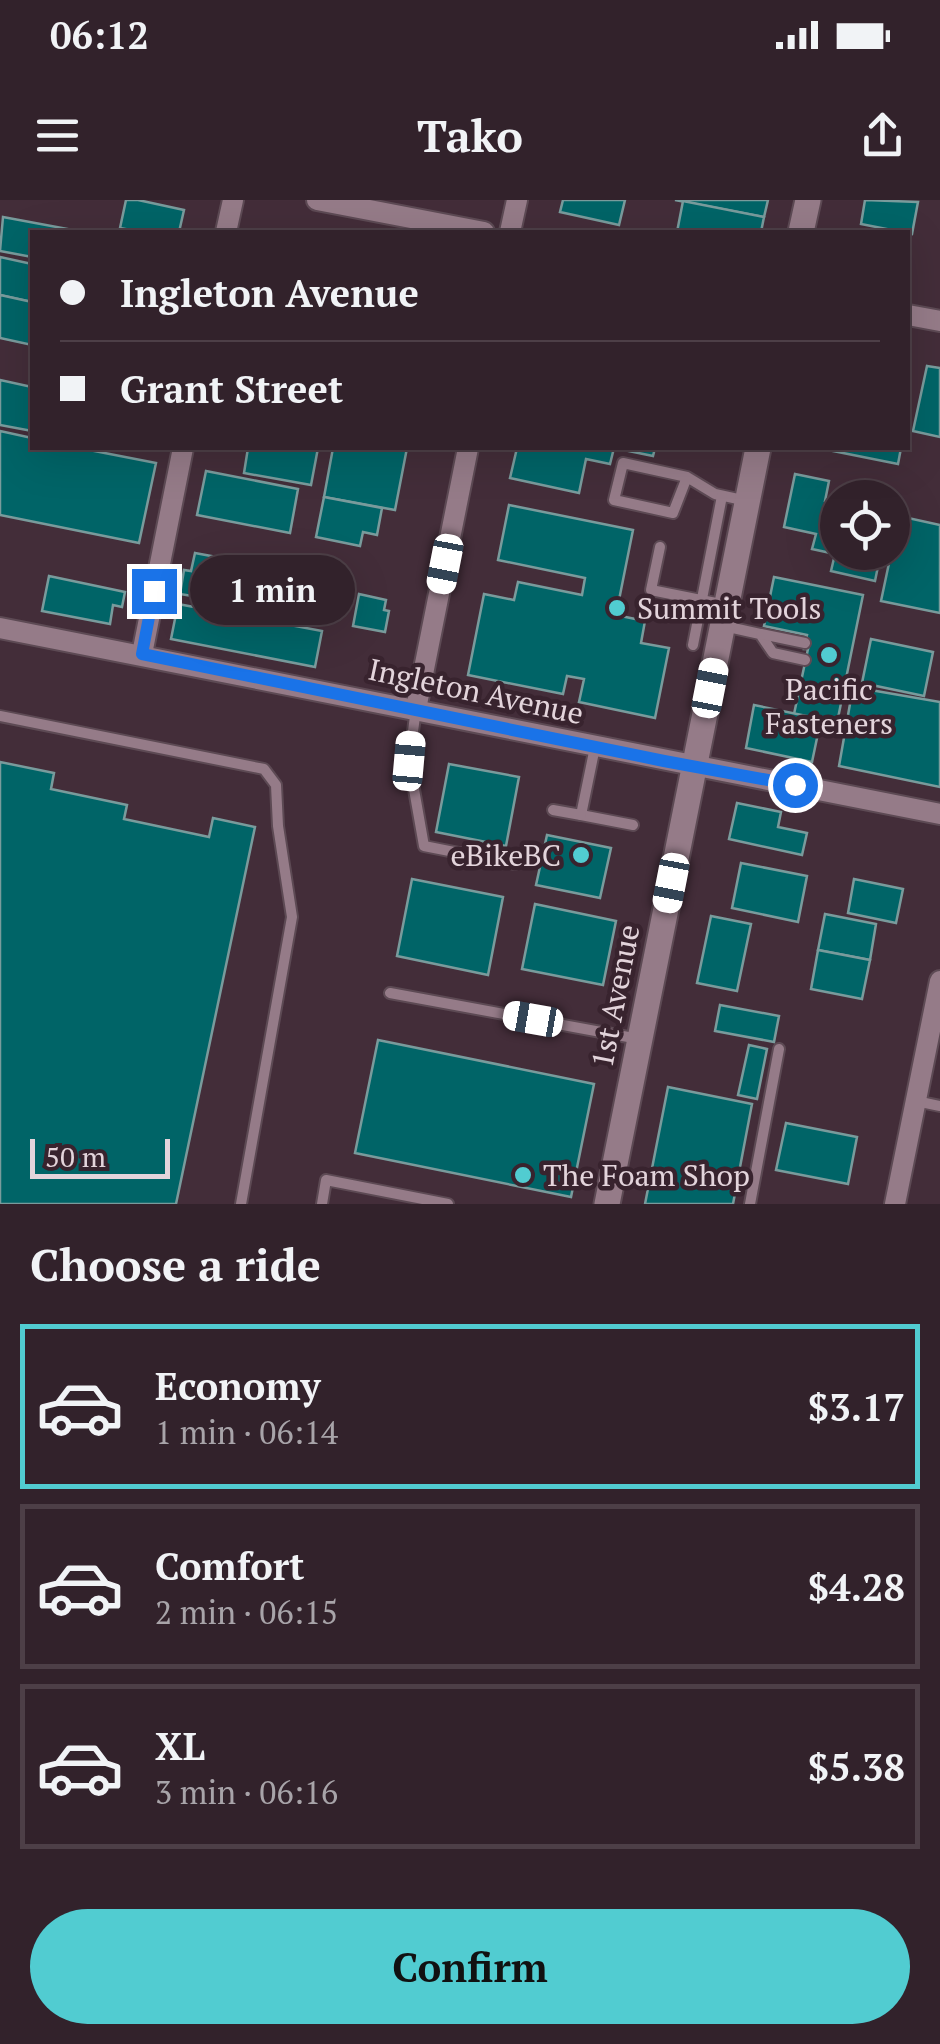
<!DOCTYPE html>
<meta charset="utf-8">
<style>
body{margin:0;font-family:"PT Serif",serif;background:#3d2f37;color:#f1f3f6;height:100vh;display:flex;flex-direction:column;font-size:38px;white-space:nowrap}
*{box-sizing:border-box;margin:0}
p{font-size:32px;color:#a8a4a9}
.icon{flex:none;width:55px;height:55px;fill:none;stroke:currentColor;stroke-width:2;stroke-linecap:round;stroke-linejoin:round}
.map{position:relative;height:1004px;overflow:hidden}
.sheet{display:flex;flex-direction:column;background:#32222b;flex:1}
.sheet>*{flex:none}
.banner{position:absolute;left:30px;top:30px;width:880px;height:220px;border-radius:0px;box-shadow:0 10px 40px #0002,0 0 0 2px #4d3f47;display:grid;align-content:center;height:220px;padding:0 30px;background:#32222b}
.tools{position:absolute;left:820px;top:280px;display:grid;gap:20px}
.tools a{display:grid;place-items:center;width:90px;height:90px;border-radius:50%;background:#32222b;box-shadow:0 10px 40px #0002,0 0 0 2px #4d3f47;font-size:50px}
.scale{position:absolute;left:30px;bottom:25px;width:140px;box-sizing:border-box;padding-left:10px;border:5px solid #e3d4db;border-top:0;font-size:28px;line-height:35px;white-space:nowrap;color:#e3d4db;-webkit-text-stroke:8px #38232e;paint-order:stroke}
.end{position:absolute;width:45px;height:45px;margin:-22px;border:12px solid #1a73e8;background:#fff;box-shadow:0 0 0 5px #fff}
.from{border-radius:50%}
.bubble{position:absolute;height:70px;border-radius:35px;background:#32222b;box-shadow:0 10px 40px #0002,0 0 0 2px #4d3f47;font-size:32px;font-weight:700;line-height:70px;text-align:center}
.car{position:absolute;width:30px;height:60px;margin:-30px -15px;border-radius:12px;box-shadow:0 0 8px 2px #0007;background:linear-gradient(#fff 24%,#345 0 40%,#fff 0 76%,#345 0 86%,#fff 0)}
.banner b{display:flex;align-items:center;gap:35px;height:95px;font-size:38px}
.banner b+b{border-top:2px solid #4d3f47}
.banner i{width:25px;height:25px;background:#f1f3f6}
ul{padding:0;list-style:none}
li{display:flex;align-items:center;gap:30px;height:165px;margin:0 20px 15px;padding:0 10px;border:5px solid #4d3f47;border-radius:0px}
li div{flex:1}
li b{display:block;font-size:38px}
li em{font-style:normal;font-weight:700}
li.current{border-color:#51ccd1}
li>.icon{width:90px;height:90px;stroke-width:1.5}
h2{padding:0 30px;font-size:45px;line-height:120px}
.button{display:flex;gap:20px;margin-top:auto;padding:20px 30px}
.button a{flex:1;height:115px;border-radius:60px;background:#51ccd1;color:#111;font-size:40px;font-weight:700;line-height:115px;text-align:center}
.status{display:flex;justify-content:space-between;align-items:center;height:70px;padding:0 50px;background:#32222b;direction:ltr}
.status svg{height:28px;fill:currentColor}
header{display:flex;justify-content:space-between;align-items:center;height:130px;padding:0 30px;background:#32222b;font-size:45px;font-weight:700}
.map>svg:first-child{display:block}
.building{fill:#006467;stroke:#799b9c;stroke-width:2.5}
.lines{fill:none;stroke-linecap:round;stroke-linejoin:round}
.service-casing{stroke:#5d4a54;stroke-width:14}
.minor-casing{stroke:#5d4a54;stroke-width:24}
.tertiary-casing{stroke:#5d4a54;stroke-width:29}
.service{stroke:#957b88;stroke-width:10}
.minor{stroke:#957b88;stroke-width:20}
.tertiary{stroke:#957b88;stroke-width:25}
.route{stroke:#1a73e8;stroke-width:12}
.poi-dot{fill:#51ccd1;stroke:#38232e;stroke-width:4}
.labels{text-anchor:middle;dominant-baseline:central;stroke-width:9;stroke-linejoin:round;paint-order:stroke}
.poi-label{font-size:30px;fill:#e3d4db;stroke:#38232e;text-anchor:start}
.street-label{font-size:30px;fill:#e3d4db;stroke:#38232e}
</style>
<div class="status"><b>06:12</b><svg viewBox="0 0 49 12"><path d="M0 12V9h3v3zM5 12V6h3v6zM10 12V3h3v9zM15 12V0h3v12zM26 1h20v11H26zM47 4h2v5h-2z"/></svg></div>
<header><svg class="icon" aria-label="menu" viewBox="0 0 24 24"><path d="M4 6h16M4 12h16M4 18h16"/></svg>Tako<svg class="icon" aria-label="share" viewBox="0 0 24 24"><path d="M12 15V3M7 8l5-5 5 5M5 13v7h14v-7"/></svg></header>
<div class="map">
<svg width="940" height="1004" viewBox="0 0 940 1004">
<rect width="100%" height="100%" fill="#432d39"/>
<g class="building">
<path d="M126,0H138L184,10L179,32H141L120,28Z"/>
<path d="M563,0H625L619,25L560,12Z"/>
<path d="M675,0H768L764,17Z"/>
<path d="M865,0L918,2L912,34L861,24Z"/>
<path d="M683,1L764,17L761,32H677Z"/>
<path d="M3,17L73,30V32H32V57L0,51Z"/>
<path d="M0,57L32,64V102L0,95Z"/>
<path d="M0,95L32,102V145L0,138Z"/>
<path d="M927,166L940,168V237L913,231Z"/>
<path d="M0,180L32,187V231L0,225Z"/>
<path d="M0,231L32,238V248H79L156,263L139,343L0,315Z"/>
<path d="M248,248H318L311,285L244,273Z"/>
<path d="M333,248H407L395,310L324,297Z"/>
<path d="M517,248H655L653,256L614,248L610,264L586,259L579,293L510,278Z"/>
<path d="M818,248H901L898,264Z"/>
<path d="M206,271L298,289L290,333L197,315Z"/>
<path d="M795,274L829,281L825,301L838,304V352H881L875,381L831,371L835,354L812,349L816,334L784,327Z"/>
<path d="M324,297L382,308L377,335L363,332L360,346L316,337Z"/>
<path d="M509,305L633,330L616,415L645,421L641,443L669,448L655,518L579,502L584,479L567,476L563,494L468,475L484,394L514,400L518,382L582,395L585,378L498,360Z"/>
<path d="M899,316L940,325V413L881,401Z"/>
<path d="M195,353L297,372L289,414L256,408L255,411L231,406L236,381L226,380L222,401L180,394L184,370L191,371Z"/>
<path d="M49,376L125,392L122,407L113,405L110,424L42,411Z"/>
<path d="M774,377L863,395L837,523L794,514L808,449H804L807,435L764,426Z"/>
<path d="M359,394L386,400L384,410L389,411L385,432L353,426Z"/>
<path d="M178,404L322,431L315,467L171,439Z"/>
<path d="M871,439L933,452L924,496L862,483Z"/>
<path d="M853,487L940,502V587L839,566Z"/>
<path d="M754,505L821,519L812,562L746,548Z"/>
<path d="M0,562L54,573L51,589L127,605L124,619L209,637L213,618L255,627L176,1004H0Z"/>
<path d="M449,564L519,577L506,646L436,632Z"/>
<path d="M737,603L781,612L778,627L807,633L802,655L729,639Z"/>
<path d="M547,635L611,648L600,698L536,685Z"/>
<path d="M741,663L807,676L798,722L732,708Z"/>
<path d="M412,679L503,697L488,775L397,756Z"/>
<path d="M854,679L903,689L896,723L848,713Z"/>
<path d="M535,704L616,721L603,785L522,769Z"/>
<path d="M825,714L876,724L870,760L818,750Z"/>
<path d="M711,716L751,724L737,791L697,783Z"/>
<path d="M818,750L870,760L862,799L811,789Z"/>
<path d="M720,805L779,816L774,842L715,831Z"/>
<path d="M378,840L594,884L571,997L355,953Z"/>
<path d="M749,845L767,849L757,899L738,895Z"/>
<path d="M668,887L752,904L733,1004H645Z"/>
<path d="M786,923L857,937L848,984L776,970Z"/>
</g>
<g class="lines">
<g class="service-casing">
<g id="service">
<path d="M687,277L673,313L614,300L623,263L687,277L715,294L747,301"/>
<path d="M660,347L651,390L726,405"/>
<path d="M724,426L760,434L773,453L805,460"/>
<path d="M761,434L805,443"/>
<path d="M693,445L722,296"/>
<path d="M416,509L409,561L424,646L515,664"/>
<path d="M0,516L264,569L276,585L278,626L292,717L241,1004"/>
<path d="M595,547L581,615L633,625"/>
<path d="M553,610L581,615"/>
<path d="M390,793L639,839"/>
<path d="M916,901L940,906"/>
<path d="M322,1004L326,980L448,1004"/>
<path d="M750,1004L779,849"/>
</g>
</g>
<g class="minor-casing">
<g id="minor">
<path d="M317,0L484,32"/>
<path d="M226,32L233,0"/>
<path d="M510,32L517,0"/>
<path d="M908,115L940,121"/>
<path d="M0,428L940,614"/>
<path d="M142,454L183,248"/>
<path d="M416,509L468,248"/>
<path d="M895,1004L940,781"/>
</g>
</g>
<g class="tertiary-casing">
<g id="tertiary">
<path d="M801,32L808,0"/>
<path d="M607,1004L758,248"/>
</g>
</g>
<use href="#service" class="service"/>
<use href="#minor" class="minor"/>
<use href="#tertiary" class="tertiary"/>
</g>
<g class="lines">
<path class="route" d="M154,391L142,454L664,561L795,585"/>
</g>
<g class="poi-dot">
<circle cx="617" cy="408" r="10"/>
<circle cx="829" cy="455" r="10"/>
<circle cx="581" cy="655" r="10"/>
<circle cx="523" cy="975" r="10"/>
</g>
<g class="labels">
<g class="poi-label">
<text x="637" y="408">Summit Tools</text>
<text x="829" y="489" text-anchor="middle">Pacific<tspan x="829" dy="34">Fasteners</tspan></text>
<text x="561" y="655" text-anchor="end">eBikeBC</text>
<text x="543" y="975">The Foam Shop</text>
</g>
<g class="street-label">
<text transform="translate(476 491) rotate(12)">Ingleton Avenue</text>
<text transform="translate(615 796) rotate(-79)">1st Avenue</text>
</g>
</g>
</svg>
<div class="tools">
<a><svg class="icon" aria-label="locate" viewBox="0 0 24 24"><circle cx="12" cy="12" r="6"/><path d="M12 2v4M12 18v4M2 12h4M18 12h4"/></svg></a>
</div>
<div class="scale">50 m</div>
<i class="end from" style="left:795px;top:585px"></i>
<i class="end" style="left:154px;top:391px"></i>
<div class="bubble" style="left:190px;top:355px;width:165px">1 min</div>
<i class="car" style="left:445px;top:364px;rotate:191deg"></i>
<i class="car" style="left:710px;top:488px;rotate:11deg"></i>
<i class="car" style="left:409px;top:561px;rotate:5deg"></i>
<i class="car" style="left:671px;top:683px;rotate:191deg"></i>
<i class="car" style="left:533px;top:819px;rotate:280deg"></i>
<div class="banner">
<b><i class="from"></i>Ingleton Avenue</b>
<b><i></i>Grant Street</b>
</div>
</div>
<section class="sheet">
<h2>Choose a ride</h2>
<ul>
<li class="current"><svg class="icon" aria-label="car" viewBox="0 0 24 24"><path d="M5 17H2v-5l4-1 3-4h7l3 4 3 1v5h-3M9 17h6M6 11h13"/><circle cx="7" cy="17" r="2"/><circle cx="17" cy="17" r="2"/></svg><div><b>Economy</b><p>1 min · 06:14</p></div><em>$3.17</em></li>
<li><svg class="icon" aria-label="car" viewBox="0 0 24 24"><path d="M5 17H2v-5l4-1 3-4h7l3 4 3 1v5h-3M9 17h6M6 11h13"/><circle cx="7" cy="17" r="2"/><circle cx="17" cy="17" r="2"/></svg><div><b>Comfort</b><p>2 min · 06:15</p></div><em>$4.28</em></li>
<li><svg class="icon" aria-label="car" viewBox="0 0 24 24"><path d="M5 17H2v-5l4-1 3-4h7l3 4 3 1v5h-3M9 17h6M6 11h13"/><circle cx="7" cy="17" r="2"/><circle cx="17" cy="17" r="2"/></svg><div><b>XL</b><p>3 min · 06:16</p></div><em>$5.38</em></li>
</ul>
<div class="button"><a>Confirm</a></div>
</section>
